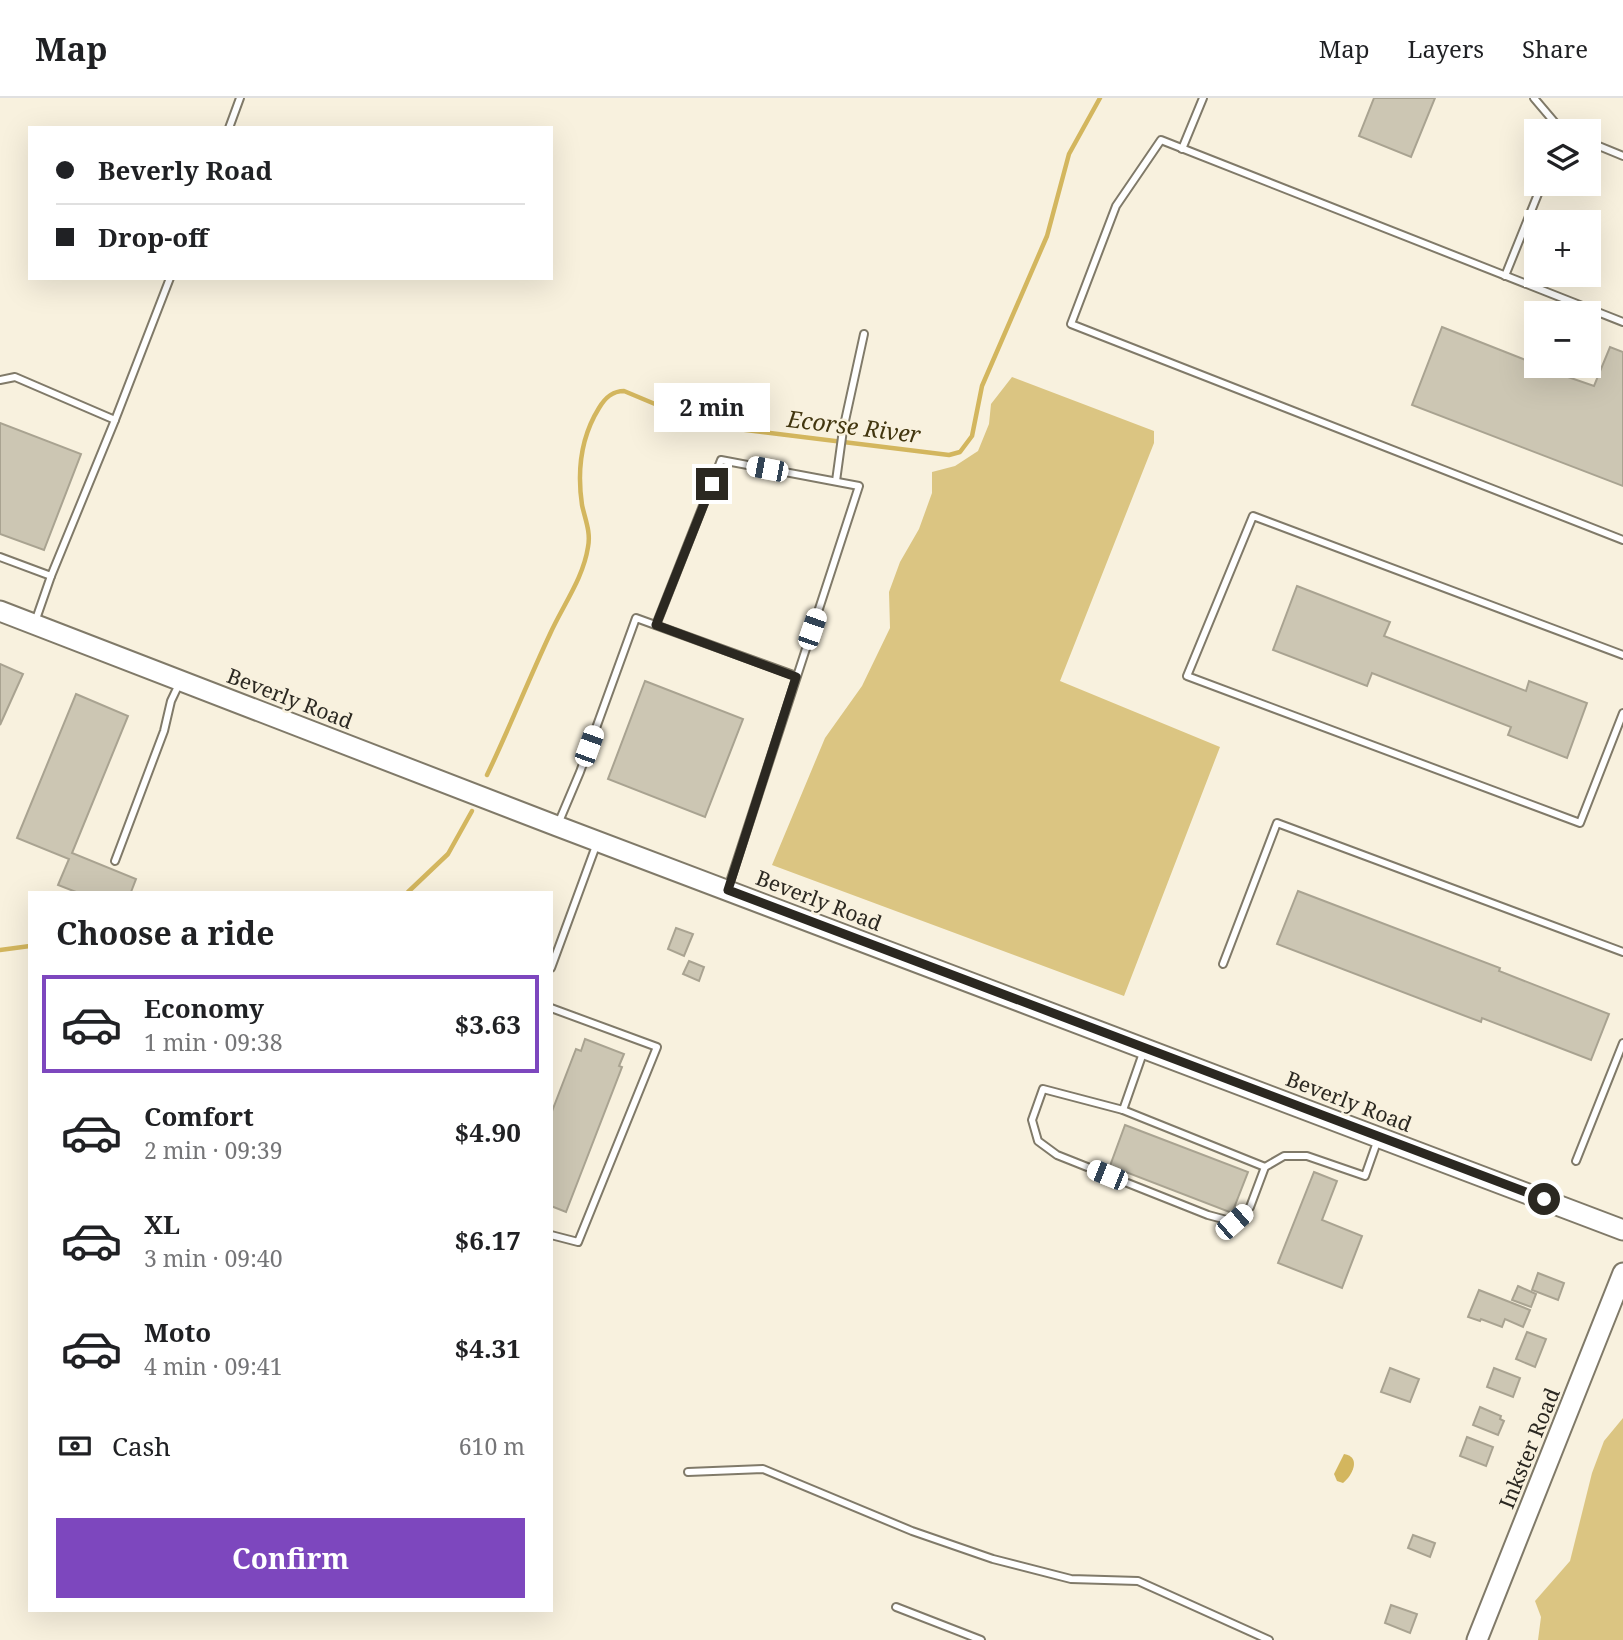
<!DOCTYPE html>
<meta charset="utf-8">
<style>
body{margin:0;font-family:"Noto Serif",serif;background:#f6f6f6;color:#202124;height:100vh;display:flex;flex-direction:column;font-size:26px;white-space:nowrap}
*{box-sizing:border-box;margin:0}
p{font-size:23px;color:#757577}
.icon{flex:none;width:38px;height:38px;fill:none;stroke:currentColor;stroke-width:2;stroke-linecap:round;stroke-linejoin:round}
.map{position:relative;flex:1;overflow:hidden}
.sheet{position:absolute;left:28px;top:793px;width:525px;height:721px;display:flex;flex-direction:column;background:#fff;border-radius:0px;box-shadow:0 7px 28px #0002}
.sheet>*{flex:none}
.top-card{position:absolute;left:28px;top:28px;width:525px;height:154px;border-radius:0px;box-shadow:0 7px 28px #0002;display:grid;align-content:center;height:154px;padding:0 28px;background:#fff}
.buttons{position:absolute;left:1524px;top:21px;display:grid;gap:14px}
.buttons a{display:grid;place-items:center;width:77px;height:77px;border-radius:0px;background:#fff;box-shadow:0 7px 28px #0002;font-size:35px}
.end{position:absolute;width:32px;height:32px;margin:-16px;border:9px solid #2b2821;background:#fff;box-shadow:0 0 0 4px #fff}
.from{border-radius:50%}
.bubble{position:absolute;height:49px;border-radius:0px;background:#fff;box-shadow:0 7px 28px #0002;font-size:23px;font-weight:700;line-height:49px;text-align:center}
.car{position:absolute;width:21px;height:42px;margin:-21px -10px;border-radius:9px;box-shadow:0 0 5px 2px #0007;background:linear-gradient(#fff 24%,#345 0 40%,#fff 0 76%,#345 0 86%,#fff 0)}
.top-card b{display:flex;align-items:center;gap:24px;height:66px;font-size:26px}
.top-card b+b{border-top:2px solid #e0e0e0}
.top-card i{width:18px;height:18px;background:#202124}
ul{padding:0;list-style:none}
li{display:flex;align-items:center;gap:21px;height:98px;margin:0 14px 10px;padding:0 14px;border:4px solid transparent;border-radius:0px}
li div{flex:1}
li b{display:block;font-size:26px}
li em{font-style:normal;font-weight:700}
li.selected{border-color:#7d47be}
li>.icon{width:63px;height:63px;stroke-width:1.5}
h2{padding:0 28px;font-size:32px;line-height:84px}
.pay{display:flex;align-items:center;gap:18px;height:77px;padding:0 28px;font-size:26px}
.pay p{margin-inline-start:auto}
.action{display:flex;gap:14px;margin-top:auto;padding:14px 28px}
.action a{flex:1;height:80px;border-radius:0px;background:#7d47be;color:#fff;font-size:28px;font-weight:700;line-height:80px;text-align:center}
header{display:flex;align-items:center;gap:42px;box-sizing:border-box;height:98px;padding:0 35px;background:#fff;border-bottom:2px solid #e0e0e0}
header strong{font-size:33px}
nav{display:flex;gap:38px;margin-inline-start:auto;font-size:24px}
.map>svg:first-child{display:block}
.green{fill:#dbc582}
.water{fill:#d3b65e}
.lines{fill:none;stroke-linecap:round;stroke-linejoin:round}
.stream{stroke:#d3b65e;stroke-width:4.5}
.building{fill:#ccc6b3;stroke:#a9a391;stroke-width:2}
.lane-casing{stroke:#807a69;stroke-width:10}
.secondary-casing{stroke:#807a69;stroke-width:23}
.lane{stroke:#fff;stroke-width:6}
.secondary{stroke:#fff;stroke-width:19}
.route{stroke:#2b2821;stroke-width:9}
.labels{text-anchor:middle;dominant-baseline:central;stroke-width:5;stroke-linejoin:round;paint-order:stroke}
.street-label{font-size:21px;fill:#2b2821;stroke:#f8f1de}
.water-label{font-size:23px;font-style:italic;fill:#42360f;stroke:#f8f1de}
</style>
<header>
<strong>Map</strong>
<nav><a>Map</a><a>Layers</a><a>Share</a></nav>
</header>
<div class="map">
<svg width="1623" height="1542" viewBox="0 0 1623 1542">
<rect width="100%" height="100%" fill="#f8f1de"/>
<g class="green">
<path d="M1012,279L1154,333V345L1060,583L1220,649L1124,898L772,767L825,640L862,588L890,530L889,494L900,464L919,431L932,395V374L955,368L978,353L989,326L991,306Z"/>
<path d="M1623,1320V1542H1538L1541,1519L1535,1503L1570,1463L1592,1375L1604,1343Z"/>
</g>
<path class="water" d="M1344,1356C1362,1359 1352,1378 1343,1385L1337,1383L1334,1376Z"/>
<g class="lines">
<g class="stream">
<path d="M487,677C509,631 528,583 550,536C563,507 583,481 588,449C591,434 585,421 582,407C577,373 581,339 599,310C605,300 612,293 624,293L705,327L949,357L960,354L972,338L982,288L1047,138L1069,56L1100,0"/>
<path d="M408,794L448,756L472,713"/>
<path d="M0,852L30,848"/>
</g>
</g>
<g class="building">
<path d="M1374,0H1435L1411,59L1359,38Z"/>
<path d="M1442,229L1536,266V268L1594,288L1610,249L1623,254V388L1412,307Z"/>
<path d="M0,325L81,356L44,452L0,436Z"/>
<path d="M1297,488L1390,524L1384,538L1526,593L1529,583L1587,605L1567,660L1508,637L1511,629L1372,575L1367,588L1273,552Z"/>
<path d="M0,566L23,576L0,627Z"/>
<path d="M645,583L743,621L705,719L608,681Z"/>
<path d="M76,596L128,618L72,755L136,781L131,794H76L58,787L69,761L17,740Z"/>
<path d="M1298,793L1500,870L1499,873L1609,916L1591,962L1482,920L1481,924L1277,846Z"/>
<path d="M676,830L693,836L684,858L668,851Z"/>
<path d="M689,863L704,869L699,883L683,876Z"/>
<path d="M585,941L624,956L619,968L622,969L566,1114L551,1108V1016L576,951L581,953Z"/>
<path d="M1125,1027L1248,1074L1232,1115L1110,1068Z"/>
<path d="M1314,1074L1337,1083L1322,1122L1362,1138L1342,1190L1278,1165Z"/>
<path d="M1538,1175L1564,1185L1558,1202L1532,1192Z"/>
<path d="M1518,1188L1536,1196L1531,1209L1512,1202Z"/>
<path d="M1479,1192L1530,1212L1523,1229L1505,1221L1502,1229L1481,1221L1480,1223L1468,1219Z"/>
<path d="M1527,1234L1546,1241L1535,1269L1516,1261Z"/>
<path d="M1390,1270L1419,1281L1410,1304L1381,1294Z"/>
<path d="M1494,1270L1520,1280L1513,1299L1487,1289Z"/>
<path d="M1480,1309L1501,1318L1500,1321L1504,1323L1498,1337L1473,1327Z"/>
<path d="M1467,1339L1493,1349L1486,1368L1460,1358Z"/>
<path d="M1413,1437L1435,1445L1430,1459L1408,1450Z"/>
<path d="M1391,1507L1417,1516L1410,1535L1385,1525Z"/>
</g>
<g class="lines">
<g class="lane-casing">
<g id="lane">
<path d="M1534,0L1562,33"/>
<path d="M229,30L240,0"/>
<path d="M1589,44L1623,58"/>
<path d="M1182,51L1203,0"/>
<path d="M1505,178L1542,86"/>
<path d="M1623,224L1161,42L1116,108L1071,226L1623,442"/>
<path d="M0,282L15,279L115,322L51,478"/>
<path d="M115,322L170,180"/>
<path d="M836,383L843,332L864,236"/>
<path d="M0,459L51,478L35,524"/>
<path d="M656,527L721,362L859,388L728,790"/>
<path d="M1623,557L1253,418L1187,578L1580,725L1623,615"/>
<path d="M558,726L580,674L636,520L796,578"/>
<path d="M115,763L164,633L171,603L180,584"/>
<path d="M1223,866L1277,725L1623,854"/>
<path d="M551,870L597,745"/>
<path d="M551,910L657,949L578,1144L551,1137"/>
<path d="M1143,955L1123,1012L1043,991L1032,1022L1038,1043L1057,1057L1208,1117L1234,1124L1250,1109L1265,1069L1284,1058H1307L1365,1078L1377,1044"/>
<path d="M1123,1012L1265,1069"/>
<path d="M1576,1063L1623,945"/>
<path d="M688,1374L763,1371L912,1433L993,1461L1071,1481L1138,1483L1269,1542"/>
<path d="M896,1509L981,1542"/>
</g>
</g>
<g class="secondary-casing">
<g id="secondary">
<path d="M0,513L557,728L1623,1132"/>
<path d="M1477,1542L1623,1175"/>
</g>
</g>
<use href="#lane" class="lane"/>
<use href="#secondary" class="secondary"/>
</g>
<g class="lines">
<path class="route" d="M712,386L656,527L796,579L728,792L1544,1101"/>
</g>
<g class="labels">
<g class="street-label">
<text transform="translate(290 600) rotate(21)">Beverly Road</text>
<text transform="translate(819 802) rotate(21)">Beverly Road</text>
<text transform="translate(1349 1003) rotate(21)">Beverly Road</text>
<text transform="translate(1529 1350) rotate(-68)">Inkster Road</text>
</g>
<g class="water-label">
<text transform="translate(854 328) rotate(7)">Ecorse River</text>
</g>
</g>
</svg>
<div class="buttons">
<a><svg class="icon" aria-label="layers" viewBox="0 0 24 24"><path d="M12 4l9 5-9 5-9-5zM3 14l9 5 9-5"/></svg></a>
<a>+</a>
<a>−</a>
</div>
<i class="end from" style="left:1544px;top:1101px"></i>
<i class="end" style="left:712px;top:386px"></i>
<div class="bubble" style="left:654px;top:285px;width:116px">2 min</div>
<i class="car" style="left:767px;top:371px;rotate:281deg"></i>
<i class="car" style="left:812px;top:531px;rotate:19deg"></i>
<i class="car" style="left:589px;top:648px;rotate:20deg"></i>
<i class="car" style="left:1107px;top:1077px;rotate:292deg"></i>
<i class="car" style="left:1234px;top:1124px;rotate:49deg"></i>
<div class="top-card">
<b><i class="from"></i>Beverly Road</b>
<b><i></i>Drop-off</b>
</div>
<section class="sheet">
<h2>Choose a ride</h2>
<ul>
<li class="selected"><svg class="icon" aria-label="car" viewBox="0 0 24 24"><path d="M5 17H2v-5l4-1 3-4h7l3 4 3 1v5h-3M9 17h6M6 11h13"/><circle cx="7" cy="17" r="2"/><circle cx="17" cy="17" r="2"/></svg><div><b>Economy</b><p>1 min · 09:38</p></div><em>$3.63</em></li>
<li><svg class="icon" aria-label="car" viewBox="0 0 24 24"><path d="M5 17H2v-5l4-1 3-4h7l3 4 3 1v5h-3M9 17h6M6 11h13"/><circle cx="7" cy="17" r="2"/><circle cx="17" cy="17" r="2"/></svg><div><b>Comfort</b><p>2 min · 09:39</p></div><em>$4.90</em></li>
<li><svg class="icon" aria-label="car" viewBox="0 0 24 24"><path d="M5 17H2v-5l4-1 3-4h7l3 4 3 1v5h-3M9 17h6M6 11h13"/><circle cx="7" cy="17" r="2"/><circle cx="17" cy="17" r="2"/></svg><div><b>XL</b><p>3 min · 09:40</p></div><em>$6.17</em></li>
<li><svg class="icon" aria-label="car" viewBox="0 0 24 24"><path d="M5 17H2v-5l4-1 3-4h7l3 4 3 1v5h-3M9 17h6M6 11h13"/><circle cx="7" cy="17" r="2"/><circle cx="17" cy="17" r="2"/></svg><div><b>Moto</b><p>4 min · 09:41</p></div><em>$4.31</em></li>
</ul>
<div class="pay"><svg class="icon" aria-label="cash" viewBox="0 0 24 24"><path d="M3 7h18v10H3z"/><circle cx="12" cy="12" r="2"/></svg>Cash<p>610 m</p></div>
<div class="action"><a>Confirm</a></div>
</section>
</div>
